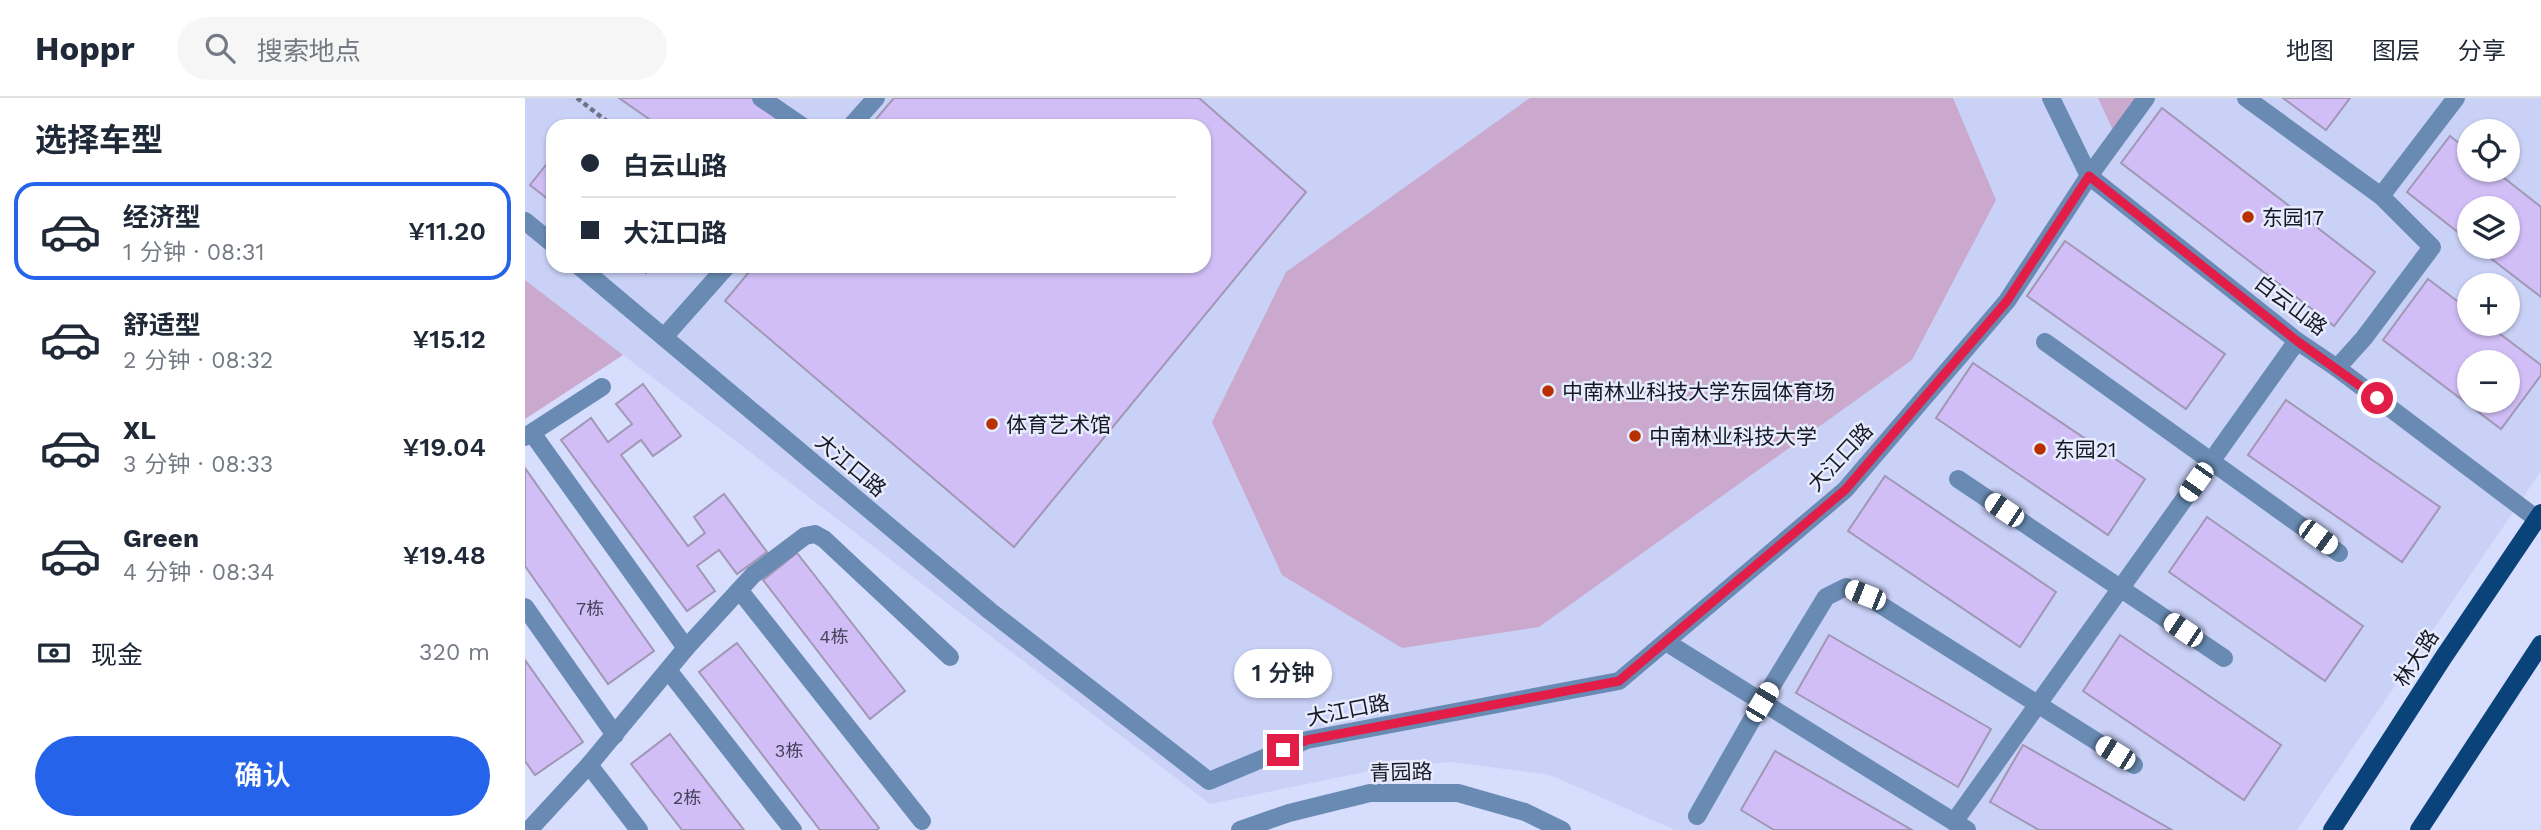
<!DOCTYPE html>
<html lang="zh">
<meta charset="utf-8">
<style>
body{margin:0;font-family:"Work Sans","Noto Sans SC",sans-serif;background:#f6f6f7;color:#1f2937;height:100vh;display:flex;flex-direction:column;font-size:26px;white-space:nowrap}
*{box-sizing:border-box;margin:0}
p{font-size:23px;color:#747a83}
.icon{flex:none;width:38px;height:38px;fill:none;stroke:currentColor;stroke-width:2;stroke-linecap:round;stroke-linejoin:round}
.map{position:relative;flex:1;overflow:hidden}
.panel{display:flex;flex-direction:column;background:#fff;width:525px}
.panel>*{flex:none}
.hud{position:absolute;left:21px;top:21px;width:665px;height:154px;border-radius:21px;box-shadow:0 2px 5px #0004;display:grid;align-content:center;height:154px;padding:0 35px;background:#fff}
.tools{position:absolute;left:1932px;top:21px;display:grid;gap:14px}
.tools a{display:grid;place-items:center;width:63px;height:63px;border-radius:50%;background:#fff;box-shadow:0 2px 5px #0004;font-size:35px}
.end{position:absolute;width:32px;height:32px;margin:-16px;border:9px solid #e11d48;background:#fff;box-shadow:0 0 0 4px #fff}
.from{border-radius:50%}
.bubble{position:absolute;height:49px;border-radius:24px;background:#fff;box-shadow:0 2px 5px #0004;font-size:23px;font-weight:600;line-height:49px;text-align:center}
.car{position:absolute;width:21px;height:42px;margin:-21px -10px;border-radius:9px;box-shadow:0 0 5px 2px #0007;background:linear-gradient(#fff 24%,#345 0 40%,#fff 0 76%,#345 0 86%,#fff 0)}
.hud b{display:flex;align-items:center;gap:24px;height:66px;font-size:26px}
.hud b+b{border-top:2px solid #e0e1e3}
.hud i{width:18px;height:18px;background:#1f2937}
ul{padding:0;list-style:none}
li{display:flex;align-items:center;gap:21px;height:98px;margin:0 14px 10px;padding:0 21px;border:4px solid transparent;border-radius:21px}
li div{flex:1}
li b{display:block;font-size:26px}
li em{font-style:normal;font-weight:600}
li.on{border-color:#2563eb}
li>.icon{width:63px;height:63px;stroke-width:1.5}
h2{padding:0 35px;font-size:32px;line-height:84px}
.pay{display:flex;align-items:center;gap:18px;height:77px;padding:0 35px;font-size:26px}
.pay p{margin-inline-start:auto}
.button{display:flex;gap:14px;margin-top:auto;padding:14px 35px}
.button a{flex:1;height:80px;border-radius:42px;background:#2563eb;color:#fff;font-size:28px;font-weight:600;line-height:80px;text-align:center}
header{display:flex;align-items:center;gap:42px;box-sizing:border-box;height:98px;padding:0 35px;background:#fff;border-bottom:2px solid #e0e1e3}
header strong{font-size:33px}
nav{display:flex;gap:38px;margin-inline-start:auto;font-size:24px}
.search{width:490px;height:63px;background:#f6f6f7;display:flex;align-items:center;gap:18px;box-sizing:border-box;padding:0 24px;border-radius:38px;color:#747a83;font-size:26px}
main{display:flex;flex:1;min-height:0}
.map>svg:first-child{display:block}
.built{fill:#c9d1f7;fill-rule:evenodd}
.green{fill:#cba8cd}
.building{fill:#d1bef6;stroke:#a197b5;stroke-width:2;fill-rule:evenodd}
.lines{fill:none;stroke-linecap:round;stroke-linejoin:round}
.path{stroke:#6e7286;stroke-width:4.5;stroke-dasharray:5 3.5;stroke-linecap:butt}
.minor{stroke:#698bb3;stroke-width:18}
.major{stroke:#0a437a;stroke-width:18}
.route{stroke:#e11d48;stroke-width:9}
.poi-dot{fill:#b93000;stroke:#e7ebfe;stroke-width:2.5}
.labels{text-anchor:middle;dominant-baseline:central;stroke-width:5;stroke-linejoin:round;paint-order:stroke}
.number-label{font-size:18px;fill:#454258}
.poi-label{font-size:21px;fill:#161823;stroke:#e7ebfe;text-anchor:start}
.street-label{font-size:21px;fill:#161823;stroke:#e7ebfe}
</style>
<header>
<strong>Hoppr</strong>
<div class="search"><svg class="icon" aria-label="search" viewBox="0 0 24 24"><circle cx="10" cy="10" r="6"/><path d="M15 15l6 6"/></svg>搜索地点</div>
<nav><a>地图</a><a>图层</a><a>分享</a></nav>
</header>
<main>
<section class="panel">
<h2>选择车型</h2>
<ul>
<li class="on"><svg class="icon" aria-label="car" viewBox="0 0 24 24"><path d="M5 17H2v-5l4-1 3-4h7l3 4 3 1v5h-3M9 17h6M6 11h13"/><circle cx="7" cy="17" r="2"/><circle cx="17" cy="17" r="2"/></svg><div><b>经济型</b><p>1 分钟 · 08:31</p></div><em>¥11.20</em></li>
<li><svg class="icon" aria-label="car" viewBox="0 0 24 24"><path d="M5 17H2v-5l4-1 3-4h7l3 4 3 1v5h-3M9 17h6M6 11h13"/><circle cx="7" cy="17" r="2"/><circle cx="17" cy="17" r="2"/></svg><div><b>舒适型</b><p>2 分钟 · 08:32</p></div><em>¥15.12</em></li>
<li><svg class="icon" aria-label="car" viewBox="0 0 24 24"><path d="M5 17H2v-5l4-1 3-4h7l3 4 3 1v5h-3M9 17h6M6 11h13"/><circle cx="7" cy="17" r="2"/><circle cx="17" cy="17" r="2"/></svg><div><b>XL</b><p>3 分钟 · 08:33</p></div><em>¥19.04</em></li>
<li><svg class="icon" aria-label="car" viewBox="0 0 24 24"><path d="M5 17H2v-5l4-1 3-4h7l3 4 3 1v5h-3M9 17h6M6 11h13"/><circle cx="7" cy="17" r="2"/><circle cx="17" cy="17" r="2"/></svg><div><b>Green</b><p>4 分钟 · 08:34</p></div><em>¥19.48</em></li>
</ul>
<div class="pay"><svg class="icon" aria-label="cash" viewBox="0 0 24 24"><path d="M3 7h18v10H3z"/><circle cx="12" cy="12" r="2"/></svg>现金<p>320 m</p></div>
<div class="button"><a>确认</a></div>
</section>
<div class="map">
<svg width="2016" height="732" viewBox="0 0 2016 732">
<rect width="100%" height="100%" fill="#d7ddfd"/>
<path class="built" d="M0,0H2016V373L1772,732H1150L1025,677L927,664L864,669L685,706L0,182ZM28,28H679V168H28ZM1944,33H1983V72H1944ZM1944,110H1983V149H1944ZM1944,187H1983V226H1944ZM1944,264H1983V303H1944Z"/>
<g class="green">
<path d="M1005,0H1428L1471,102L1387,262L1014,529L877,550L757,477L687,324L761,174Z"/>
<path d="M1573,0H1628L1594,45Z"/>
<path d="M0,182L98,257L0,321Z"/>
</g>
<g class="building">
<path d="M94,0H227L260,23L257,28H134Z"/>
<path d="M369,0H674L781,94L489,449L200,203L229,168H679V28H345Z"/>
<path d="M1758,0H1825L1801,32Z"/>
<path d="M1637,10L1850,174L1809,228L1596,65Z"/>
<path d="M1925,38L1944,53V72H1969L2016,109V199L1951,149H1983V110H1944V143L1882,94Z"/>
<path d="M28,58V105L5,87Z"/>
<path d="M1540,143L1700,256L1661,311L1502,198Z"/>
<path d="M112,168H126L121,175Z"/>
<path d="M1903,181L1944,212V226H1962L2016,267V277L1976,331L1858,242ZM1944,264H1983V303H1944Z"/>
<path d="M1448,265L1620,381L1583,437L1411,320Z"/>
<path d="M118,286L156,338L128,358L116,342L96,357L163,448L180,435L169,419L199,396L242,454L212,476L194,452L172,468L190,493L162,513L36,342L66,320L83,344L107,326L91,306Z"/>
<path d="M1761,302L1915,409L1877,464L1723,357Z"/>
<path d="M0,370L129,553L83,586L0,468Z"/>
<path d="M1360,378L1531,494L1495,549L1323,433Z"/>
<path d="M1682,419L1838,528L1800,583L1644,474Z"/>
<path d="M272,455L380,593L345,621L238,482Z"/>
<path d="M1304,537L1466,631L1433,689L1271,595Z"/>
<path d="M1595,537L1756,647L1719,702L1558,593Z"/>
<path d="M212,545L354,730L352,732H295L174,574Z"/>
<path d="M0,562L58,644L10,677L0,663Z"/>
<path d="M145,636L219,732H157L106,666Z"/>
<path d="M1498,647L1647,732H1514L1465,704Z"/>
<path d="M1250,653L1387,732H1249L1216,712Z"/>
</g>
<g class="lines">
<path class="path" d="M52,0L88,28"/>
<g class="minor">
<path d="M236,0L277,28"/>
<path d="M1526,0L1564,78L1772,243L1812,270L2012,421"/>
<path d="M1721,0L1856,98"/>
<path d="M326,28L351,0"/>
<path d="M0,123L28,146"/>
<path d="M54,168L465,513L684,683L782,642L1094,583L1320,392L1482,203L1564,78L1621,0"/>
<path d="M139,239L202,168"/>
<path d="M1520,244L1814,455"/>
<path d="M1812,270L1839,240L1907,149L1856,98L1931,0"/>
<path d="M7,335L161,550"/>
<path d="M0,339L77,289"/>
<path d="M1433,381L1699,560"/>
<path d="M215,493L397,723"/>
<path d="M0,509L90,637"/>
<path d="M1141,544L1442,732"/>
<path d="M143,572L268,732"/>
<path d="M64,667L114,732"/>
<path d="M1172,718L1237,604L1301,499L1321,489L1340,497L1609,667"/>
<path d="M1429,724L1772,243"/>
<path d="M4,732L64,667L161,550L228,477L280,438L290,436L299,441L425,559"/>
<path d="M715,732L764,715L845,695H933L1000,714L1037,732"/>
</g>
<g class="major">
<path d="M1807,732L1918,560L2016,415"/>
<path d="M1894,732L2016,546"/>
</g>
</g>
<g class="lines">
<path class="route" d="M758,652L782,642L1094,583L1320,392L1482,203L1564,78L1772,243L1852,300"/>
</g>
<g class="poi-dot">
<circle cx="1723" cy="119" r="7"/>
<circle cx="1023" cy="293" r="7"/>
<circle cx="467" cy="326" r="7"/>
<circle cx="1110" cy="338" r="7"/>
<circle cx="1515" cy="351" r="7"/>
</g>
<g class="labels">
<g class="number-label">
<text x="65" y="510">7栋</text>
<text x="309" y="538">4栋</text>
<text x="264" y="652">3栋</text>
<text x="162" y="699">2栋</text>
</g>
<g class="poi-label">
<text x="1737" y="119">东园17</text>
<text x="1037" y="293">中南林业科技大学东园体育场</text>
<text x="481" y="326">体育艺术馆</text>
<text x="1124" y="338">中南林业科技大学</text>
<text x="1529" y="351">东园21</text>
</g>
<g class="street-label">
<text transform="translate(1766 207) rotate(37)">白云山路</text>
<text transform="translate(1315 359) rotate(-47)">大江口路</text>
<text transform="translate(326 367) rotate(40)">大江口路</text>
<text transform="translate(1891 560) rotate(-57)">林大路</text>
<text transform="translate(823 612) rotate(-11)">大江口路</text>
<text transform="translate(876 674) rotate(-2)">青园路</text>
</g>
</g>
</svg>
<div class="tools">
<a><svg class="icon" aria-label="locate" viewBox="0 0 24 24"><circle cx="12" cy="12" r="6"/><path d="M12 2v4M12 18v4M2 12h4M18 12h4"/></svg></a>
<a><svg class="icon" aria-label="layers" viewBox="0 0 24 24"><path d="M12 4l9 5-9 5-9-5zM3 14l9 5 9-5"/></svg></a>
<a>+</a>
<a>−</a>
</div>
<i class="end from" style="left:1852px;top:300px"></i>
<i class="end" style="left:758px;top:652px"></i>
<div class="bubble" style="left:709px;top:551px;width:98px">1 分钟</div>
<i class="car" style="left:1671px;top:384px;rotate:215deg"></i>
<i class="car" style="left:1479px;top:412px;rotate:304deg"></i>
<i class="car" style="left:1793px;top:439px;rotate:126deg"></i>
<i class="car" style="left:1340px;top:497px;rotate:292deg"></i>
<i class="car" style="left:1658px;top:532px;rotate:304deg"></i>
<i class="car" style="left:1237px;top:604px;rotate:31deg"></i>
<i class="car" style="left:1590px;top:655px;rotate:302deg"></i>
<div class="hud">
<b><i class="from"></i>白云山路</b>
<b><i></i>大江口路</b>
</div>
</div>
</main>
